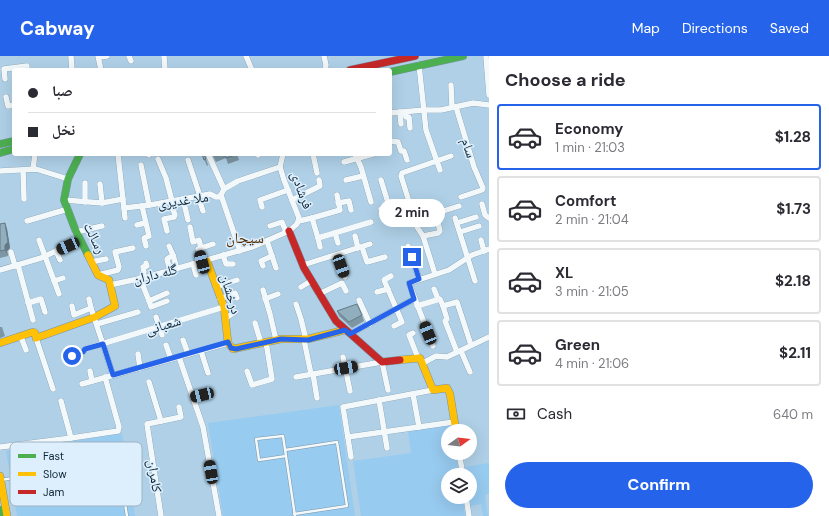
<!DOCTYPE html>
<meta charset="utf-8">
<style>
body{margin:0;font-family:"DM Sans","Noto Naskh Arabic",sans-serif;background:#f2f2f3;color:#2b2b33;height:100vh;display:flex;flex-direction:column;font-size:15px;white-space:nowrap}
*{box-sizing:border-box;margin:0}
p{font-size:13px;color:#7c7c81}
.icon{flex:none;width:22px;height:22px;fill:none;stroke:currentColor;stroke-width:2;stroke-linecap:round;stroke-linejoin:round}
.map{position:relative;flex:1;overflow:hidden}
.drawer{display:flex;flex-direction:column;background:#fff;width:340px}
.drawer>*{flex:none}
.banner{position:absolute;left:12px;top:12px;width:380px;height:88px;border-radius:4px;box-shadow:0 4px 16px #0002;display:grid;align-content:center;height:88px;padding:0 16px;background:#fff}
.needle{width:26px;rotate:75deg}
.fabs{position:absolute;left:441px;top:368px;display:grid;gap:8px}
.fabs a{display:grid;place-items:center;width:36px;height:36px;border-radius:50%;background:#fff;box-shadow:0 4px 16px #0002;font-size:20px}
.end{position:absolute;width:18px;height:18px;margin:-9px;border:5px solid #2563eb;background:#fff;box-shadow:0 0 0 2px #fff}
.from{border-radius:50%}
.bubble{position:absolute;height:28px;border-radius:14px;background:#fff;box-shadow:0 4px 16px #0002;font-size:13px;font-weight:700;line-height:28px;text-align:center}
.car{position:absolute;width:12px;height:24px;margin:-12px -6px;border-radius:5px;box-shadow:0 0 3px 1px #0007;background:linear-gradient(#222 24%,#8ab4d8 0 40%,#222 0 76%,#8ab4d8 0 86%,#222 0)}
.banner b{display:flex;align-items:center;gap:14px;height:38px;font-size:15px}
.banner b+b{border-top:1px solid #e1e1e2}
.banner i{width:10px;height:10px;background:#2b2b33}
ul{padding:0;list-style:none}
li{display:flex;align-items:center;gap:12px;height:66px;margin:0 8px 6px;padding:0 8px;border:2px solid #e1e1e2;border-radius:4px}
li div{flex:1}
li b{display:block;font-size:15px}
li em{font-style:normal;font-weight:700}
li.current{border-color:#2563eb}
li>.icon{width:36px;height:36px;stroke-width:1.5}
h2{padding:0 16px;font-size:18px;line-height:48px}
.pay{display:flex;align-items:center;gap:10px;height:44px;padding:0 16px;font-size:15px}
.pay p{margin-inline-start:auto}
.action{display:flex;gap:8px;margin-top:auto;padding:8px 16px}
.action a{flex:1;height:46px;border-radius:24px;background:#2563eb;color:#fff;font-size:16px;font-weight:700;line-height:46px;text-align:center}
header{display:flex;align-items:center;gap:24px;box-sizing:border-box;height:56px;padding:0 20px;background:#2563eb;color:#fff}
header strong{font-size:19px}
nav{display:flex;gap:22px;margin-inline-start:auto;font-size:14px}
main{display:flex;flex:1;min-height:0}
.map>svg:first-child{display:block}
.built{fill:#98cbf0}
.lines{fill:none;stroke-linecap:round;stroke-linejoin:round}
.lane-casing{stroke:#7a94a6;stroke-width:3.5}
.street-casing{stroke:#7a94a6;stroke-width:6}
.fast-casing{stroke:#7a94a6;stroke-width:8}
.slow-casing{stroke:#7a94a6;stroke-width:8}
.jam-casing{stroke:#7a94a6;stroke-width:8}
.path{stroke:#c5cfd7;stroke-width:1;stroke-dasharray:2 2;stroke-linecap:butt}
.lane{stroke:#f3f8fb;stroke-width:2.5}
.street{stroke:#f3f8fb;stroke-width:5.5}
.fast{stroke:#4caf50;stroke-width:7}
.slow{stroke:#ffc107;stroke-width:7}
.jam{stroke:#c62828;stroke-width:7}
.wall{fill:#7c96a3}
.shaded-wall{fill:#657a84}
.building{fill:#90aebd;stroke:#657a84}
.route{stroke:#2563eb;stroke-width:5}
.labels{text-anchor:middle;dominant-baseline:central;stroke-width:3;stroke-linejoin:round;paint-order:stroke}
.street-label{font-size:14px;fill:#0f2737;stroke:#ddeffc}
.neighbourhood-label{font-size:15px;fill:#542b00;stroke:#ddeffc}
.key{fill:#ddeffc;stroke:#9fb3c1;stroke-width:1}
.key-label{font-size:11px;fill:#0f2737}
</style>
<header>
<strong>Cabway</strong>
<nav><a>Map</a><a>Directions</a><a>Saved</a></nav>
</header>
<main>
<div class="map">
<svg width="489" height="460" viewBox="0 0 489 460">
<rect width="100%" height="100%" fill="#afd0e7"/>
<g class="built">
<path d="M339,349L355,460H223L208,367Z"/>
<path d="M452,368L453,375H448V397H456L459,419H448V441H463L465,460H361L353,405L411,397L408,375Z"/>
<path d="M122,377L135,460H17L6,395Z"/>
<path d="M489,407V438L485,439L488,460H483L481,448L470,450L469,441L470,419H465L464,411Z"/>
</g>
<g class="lines">
<g class="lane-casing">
<g id="lane">
<path d="M285,394L337,386L347,450L294,458"/>
<path d="M286,400L259,404L256,383L283,380L295,460"/>
<path d="M31,419L39,418L51,421L62,416L118,407L119,410L127,460"/>
<path d="M1,424L20,421"/>
</g>
</g>
<g class="street-casing">
<g id="street">
<path d="M71,0L72,14"/>
<path d="M98,0L101,14"/>
<path d="M129,0L131,5"/>
<path d="M164,0L165,14"/>
<path d="M246,0L252,14"/>
<path d="M324,0L326,9L325,14"/>
<path d="M486,0L489,39"/>
<path d="M99,1L107,0"/>
<path d="M419,9L426,74L440,114"/>
<path d="M5,23L4,13L27,10"/>
<path d="M451,29L452,51"/>
<path d="M6,41L8,50L14,49"/>
<path d="M456,51L474,111L483,132L482,134L461,141"/>
<path d="M400,56L401,68"/>
<path d="M405,56L406,61H409L410,72"/>
<path d="M390,57L424,54H441L473,47L489,49"/>
<path d="M390,85L398,86L401,95H404L407,104"/>
<path d="M118,98L125,162"/>
<path d="M149,98V99"/>
<path d="M257,98L258,99"/>
<path d="M313,98L317,117"/>
<path d="M355,98L361,111L371,146"/>
<path d="M209,100L224,133"/>
<path d="M158,103L166,122L172,145"/>
<path d="M188,104L200,140"/>
<path d="M344,106L373,98"/>
<path d="M141,109L149,149"/>
<path d="M33,113L35,98"/>
<path d="M23,114L24,143"/>
<path d="M0,115L36,113L68,123"/>
<path d="M346,124L363,120"/>
<path d="M381,124L389,150L395,152L399,162L413,158"/>
<path d="M85,127V146"/>
<path d="M100,128L102,147"/>
<path d="M221,139L240,195"/>
<path d="M198,140L203,155"/>
<path d="M183,143L188,164"/>
<path d="M64,144L102,147L123,143"/>
<path d="M292,144L320,130L319,124"/>
<path d="M338,147L349,145L351,154"/>
<path d="M482,148L485,159L489,162"/>
<path d="M142,150L149,180L144,182L146,190"/>
<path d="M262,151L260,144L288,134"/>
<path d="M124,152L150,149L210,138L216,141H219L221,139L224,133L238,125L280,111"/>
<path d="M381,153L389,150"/>
<path d="M312,162L318,182L371,166"/>
<path d="M399,162L401,168"/>
<path d="M455,162L475,225"/>
<path d="M27,165L68,153"/>
<path d="M299,165L312,162L340,154L337,139"/>
<path d="M415,165L428,160L459,150"/>
<path d="M457,167L476,161"/>
<path d="M137,169L145,167"/>
<path d="M270,170L282,166L286,176"/>
<path d="M190,171L193,186L199,184L201,192L198,193L202,206"/>
<path d="M167,175L164,163L174,161L175,159L170,145"/>
<path d="M76,176L102,170"/>
<path d="M460,176L479,170"/>
<path d="M335,177L338,187"/>
<path d="M355,180L358,192"/>
<path d="M423,180L438,177L440,175L437,163"/>
<path d="M318,182L320,191"/>
<path d="M39,184L59,238"/>
<path d="M481,184L484,195"/>
<path d="M267,185L276,212"/>
<path d="M169,190L173,199L167,203L170,215"/>
<path d="M408,190L419,223"/>
<path d="M362,191L367,206L385,201"/>
<path d="M201,192L213,188"/>
<path d="M56,195L60,204"/>
<path d="M11,196L15,210"/>
<path d="M173,199L177,213"/>
<path d="M223,199L226,208H233"/>
<path d="M337,199L345,221"/>
<path d="M91,206L106,203"/>
<path d="M193,208L196,219"/>
<path d="M18,209L33,264"/>
<path d="M303,209L370,188"/>
<path d="M263,210L261,205L272,200"/>
<path d="M0,214L41,202L80,184"/>
<path d="M435,218L423,180L417,171L401,120L402,117L451,100"/>
<path d="M98,219L118,214L119,211L115,196L133,192"/>
<path d="M391,220L384,224L402,266L394,270"/>
<path d="M142,221L144,216L143,211L147,210L146,207"/>
<path d="M140,222L149,245L167,237"/>
<path d="M54,225L63,222"/>
<path d="M110,229L147,221L252,191L289,175L297,168L299,162L284,124L280,111L283,98"/>
<path d="M216,231L237,224"/>
<path d="M301,231L311,225"/>
<path d="M434,233L438,243"/>
<path d="M263,234L270,258L276,284"/>
<path d="M377,236L388,233"/>
<path d="M319,238L342,227L346,235"/>
<path d="M89,243L91,252"/>
<path d="M220,243L235,237L237,242"/>
<path d="M265,243L278,238"/>
<path d="M359,244L370,268"/>
<path d="M149,245L151,251L167,245"/>
<path d="M28,247L41,243L45,256"/>
<path d="M296,248L301,263L306,284"/>
<path d="M72,250L74,259L91,252L113,319"/>
<path d="M417,250L440,243L443,250L457,246L471,289"/>
<path d="M443,250L447,263L445,265L457,296"/>
<path d="M156,261L162,279"/>
<path d="M226,262L235,256"/>
<path d="M255,267L261,287"/>
<path d="M97,268L138,256"/>
<path d="M413,277L409,279L418,302"/>
<path d="M350,278L414,243"/>
<path d="M21,281L26,294"/>
<path d="M36,282L53,333"/>
<path d="M183,284L188,298"/>
<path d="M304,284L311,318"/>
<path d="M166,289L171,303"/>
<path d="M433,290L409,227L449,214L472,199L489,193"/>
<path d="M201,295L208,317"/>
<path d="M461,295L470,316"/>
<path d="M138,298L140,312"/>
<path d="M71,300L83,296L85,293L224,251"/>
<path d="M179,301L203,371L219,460"/>
<path d="M343,301L350,335"/>
<path d="M423,307L436,300L447,301L489,281"/>
<path d="M90,315L92,325"/>
<path d="M247,315L252,329L272,323L266,286"/>
<path d="M313,318L317,342"/>
<path d="M296,321L382,306L388,334"/>
<path d="M149,326L161,365"/>
<path d="M82,328L228,287"/>
<path d="M413,338L419,371"/>
<path d="M193,341L211,337"/>
<path d="M379,344L387,392"/>
<path d="M61,345L71,382"/>
<path d="M348,381L454,366"/>
<path d="M0,391L71,382L118,375L119,371L105,321"/>
<path d="M459,397L463,419"/>
<path d="M351,401L343,351L433,334"/>
<path d="M466,441L469,460"/>
<path d="M161,460L147,368L181,361L179,351"/>
</g>
</g>
<g class="fast-casing">
<g id="fast">
<path d="M390,16L463,0"/>
<path d="M0,88L14,85"/>
<path d="M0,97L14,93"/>
<path d="M80,98L68,123L64,144L75,173L88,199"/>
<path d="M0,454L1,460"/>
</g>
</g>
<g class="slow-casing">
<g id="slow">
<path d="M207,205L224,251L228,287L233,293L281,283H308L345,274"/>
<path d="M0,287L33,276L35,277L36,282L95,261L115,250L109,224L98,219L88,199"/>
<path d="M400,304L420,302L433,334L447,332L450,338L456,375"/>
<path d="M0,420L7,460"/>
</g>
</g>
<g class="jam-casing">
<g id="jam">
<path d="M350,14L415,0"/>
<path d="M289,175L304,212L336,265L382,306L400,304"/>
</g>
</g>
<path class="path" d="M329,1L336,0"/>
<use href="#lane" class="lane"/>
<use href="#street" class="street"/>
<use href="#fast" class="fast"/>
<use href="#slow" class="slow"/>
<use href="#jam" class="jam"/>
</g>
<g class="wall">
<path d="M202,98L205,100L208,109L207,110Z"/>
<path d="M212,98H237L239,104L228,108L226,102L216,106Z"/>
<path d="M5,167L7,173L10,192L7,195L8,200L0,202V168Z"/>
<path d="M337,255L362,259L364,265L352,272L339,260Z"/>
<path d="M0,271H2L5,280L0,282Z"/>
<path d="M33,416L35,422L38,442L22,444L20,438Z"/>
</g>
<g class="shaded-wall">
<path d="M5,167L7,173L10,192L7,195L8,200L5,194Z"/>
<path d="M33,416L35,422L38,442L36,436Z"/>
</g>
<g class="building">
<path d="M202,98H204L206,103L204,104Z"/>
<path d="M224,98H237L226,102Z"/>
<path d="M5,167L8,186L5,189V194L0,195V168Z"/>
<path d="M357,248L362,259L349,266L337,255Z"/>
</g>
<g class="lines">
<path class="route" d="M72,300L83,296L85,293L103,288L113,319L228,286L231,292L236,293L281,283L308,284L345,274L350,278L414,243L409,227L419,223L412,201"/>
</g>
<g class="labels">
<g class="street-label">
<text transform="translate(469 92) rotate(73)">سام</text>
<text transform="translate(302 134) rotate(70)">فرشادی</text>
<text transform="translate(183 144) rotate(-8)">ملا غدیری</text>
<text transform="translate(95 182) rotate(64)">رسالت</text>
<text transform="translate(155 218) rotate(-14)">گله داران</text>
<text transform="translate(231 238) rotate(73)">درخشان</text>
<text transform="translate(163 269) rotate(-17)">شعبانی</text>
<text transform="translate(155 420) rotate(81)">کامران</text>
</g>
<g class="neighbourhood-label">
<text x="245" y="182">سیچان</text>
</g>
</g>
<rect x="10" y="386" width="132" height="64" rx="6" class="key"/>
<rect x="18" y="398" width="18" height="4" fill="#4caf50"/>
<rect x="18" y="416" width="18" height="4" fill="#ffc107"/>
<rect x="18" y="434" width="18" height="4" fill="#c62828"/>
<g class="key-label">
<text x="43" y="404">Fast</text>
<text x="43" y="422">Slow</text>
<text x="43" y="440">Jam</text>
</g>
</svg>
<div class="fabs">
<a><svg class="needle" viewBox="-14 -14 28 28"><path d="M0-13l5 13h-10z" fill="#e53935"/><path d="M0 13l5-13h-10z" fill="#7c7c81"/></svg></a>
<a><svg class="icon" aria-label="layers" viewBox="0 0 24 24"><path d="M12 4l9 5-9 5-9-5zM3 14l9 5 9-5"/></svg></a>
</div>
<i class="end from" style="left:72px;top:300px"></i>
<i class="end" style="left:412px;top:201px"></i>
<div class="bubble" style="left:379px;top:143px;width:66px">2 min</div>
<i class="car" style="left:68px;top:190px;rotate:246deg"></i>
<i class="car" style="left:202px;top:206px;rotate:345deg"></i>
<i class="car" style="left:341px;top:210px;rotate:160deg"></i>
<i class="car" style="left:428px;top:277px;rotate:338deg"></i>
<i class="car" style="left:346px;top:312px;rotate:80deg"></i>
<i class="car" style="left:202px;top:339px;rotate:257deg"></i>
<i class="car" style="left:211px;top:416px;rotate:350deg"></i>
<div class="banner">
<b><i class="from"></i>صبا</b>
<b><i></i>نخل</b>
</div>
</div>
<section class="drawer">
<h2>Choose a ride</h2>
<ul>
<li class="current"><svg class="icon" aria-label="car" viewBox="0 0 24 24"><path d="M5 17H2v-5l4-1 3-4h7l3 4 3 1v5h-3M9 17h6M6 11h13"/><circle cx="7" cy="17" r="2"/><circle cx="17" cy="17" r="2"/></svg><div><b>Economy</b><p>1 min · 21:03</p></div><em>$1.28</em></li>
<li><svg class="icon" aria-label="car" viewBox="0 0 24 24"><path d="M5 17H2v-5l4-1 3-4h7l3 4 3 1v5h-3M9 17h6M6 11h13"/><circle cx="7" cy="17" r="2"/><circle cx="17" cy="17" r="2"/></svg><div><b>Comfort</b><p>2 min · 21:04</p></div><em>$1.73</em></li>
<li><svg class="icon" aria-label="car" viewBox="0 0 24 24"><path d="M5 17H2v-5l4-1 3-4h7l3 4 3 1v5h-3M9 17h6M6 11h13"/><circle cx="7" cy="17" r="2"/><circle cx="17" cy="17" r="2"/></svg><div><b>XL</b><p>3 min · 21:05</p></div><em>$2.18</em></li>
<li><svg class="icon" aria-label="car" viewBox="0 0 24 24"><path d="M5 17H2v-5l4-1 3-4h7l3 4 3 1v5h-3M9 17h6M6 11h13"/><circle cx="7" cy="17" r="2"/><circle cx="17" cy="17" r="2"/></svg><div><b>Green</b><p>4 min · 21:06</p></div><em>$2.11</em></li>
</ul>
<div class="pay"><svg class="icon" aria-label="cash" viewBox="0 0 24 24"><path d="M3 7h18v10H3z"/><circle cx="12" cy="12" r="2"/></svg>Cash<p>640 m</p></div>
<div class="action"><a>Confirm</a></div>
</section>
</main>
